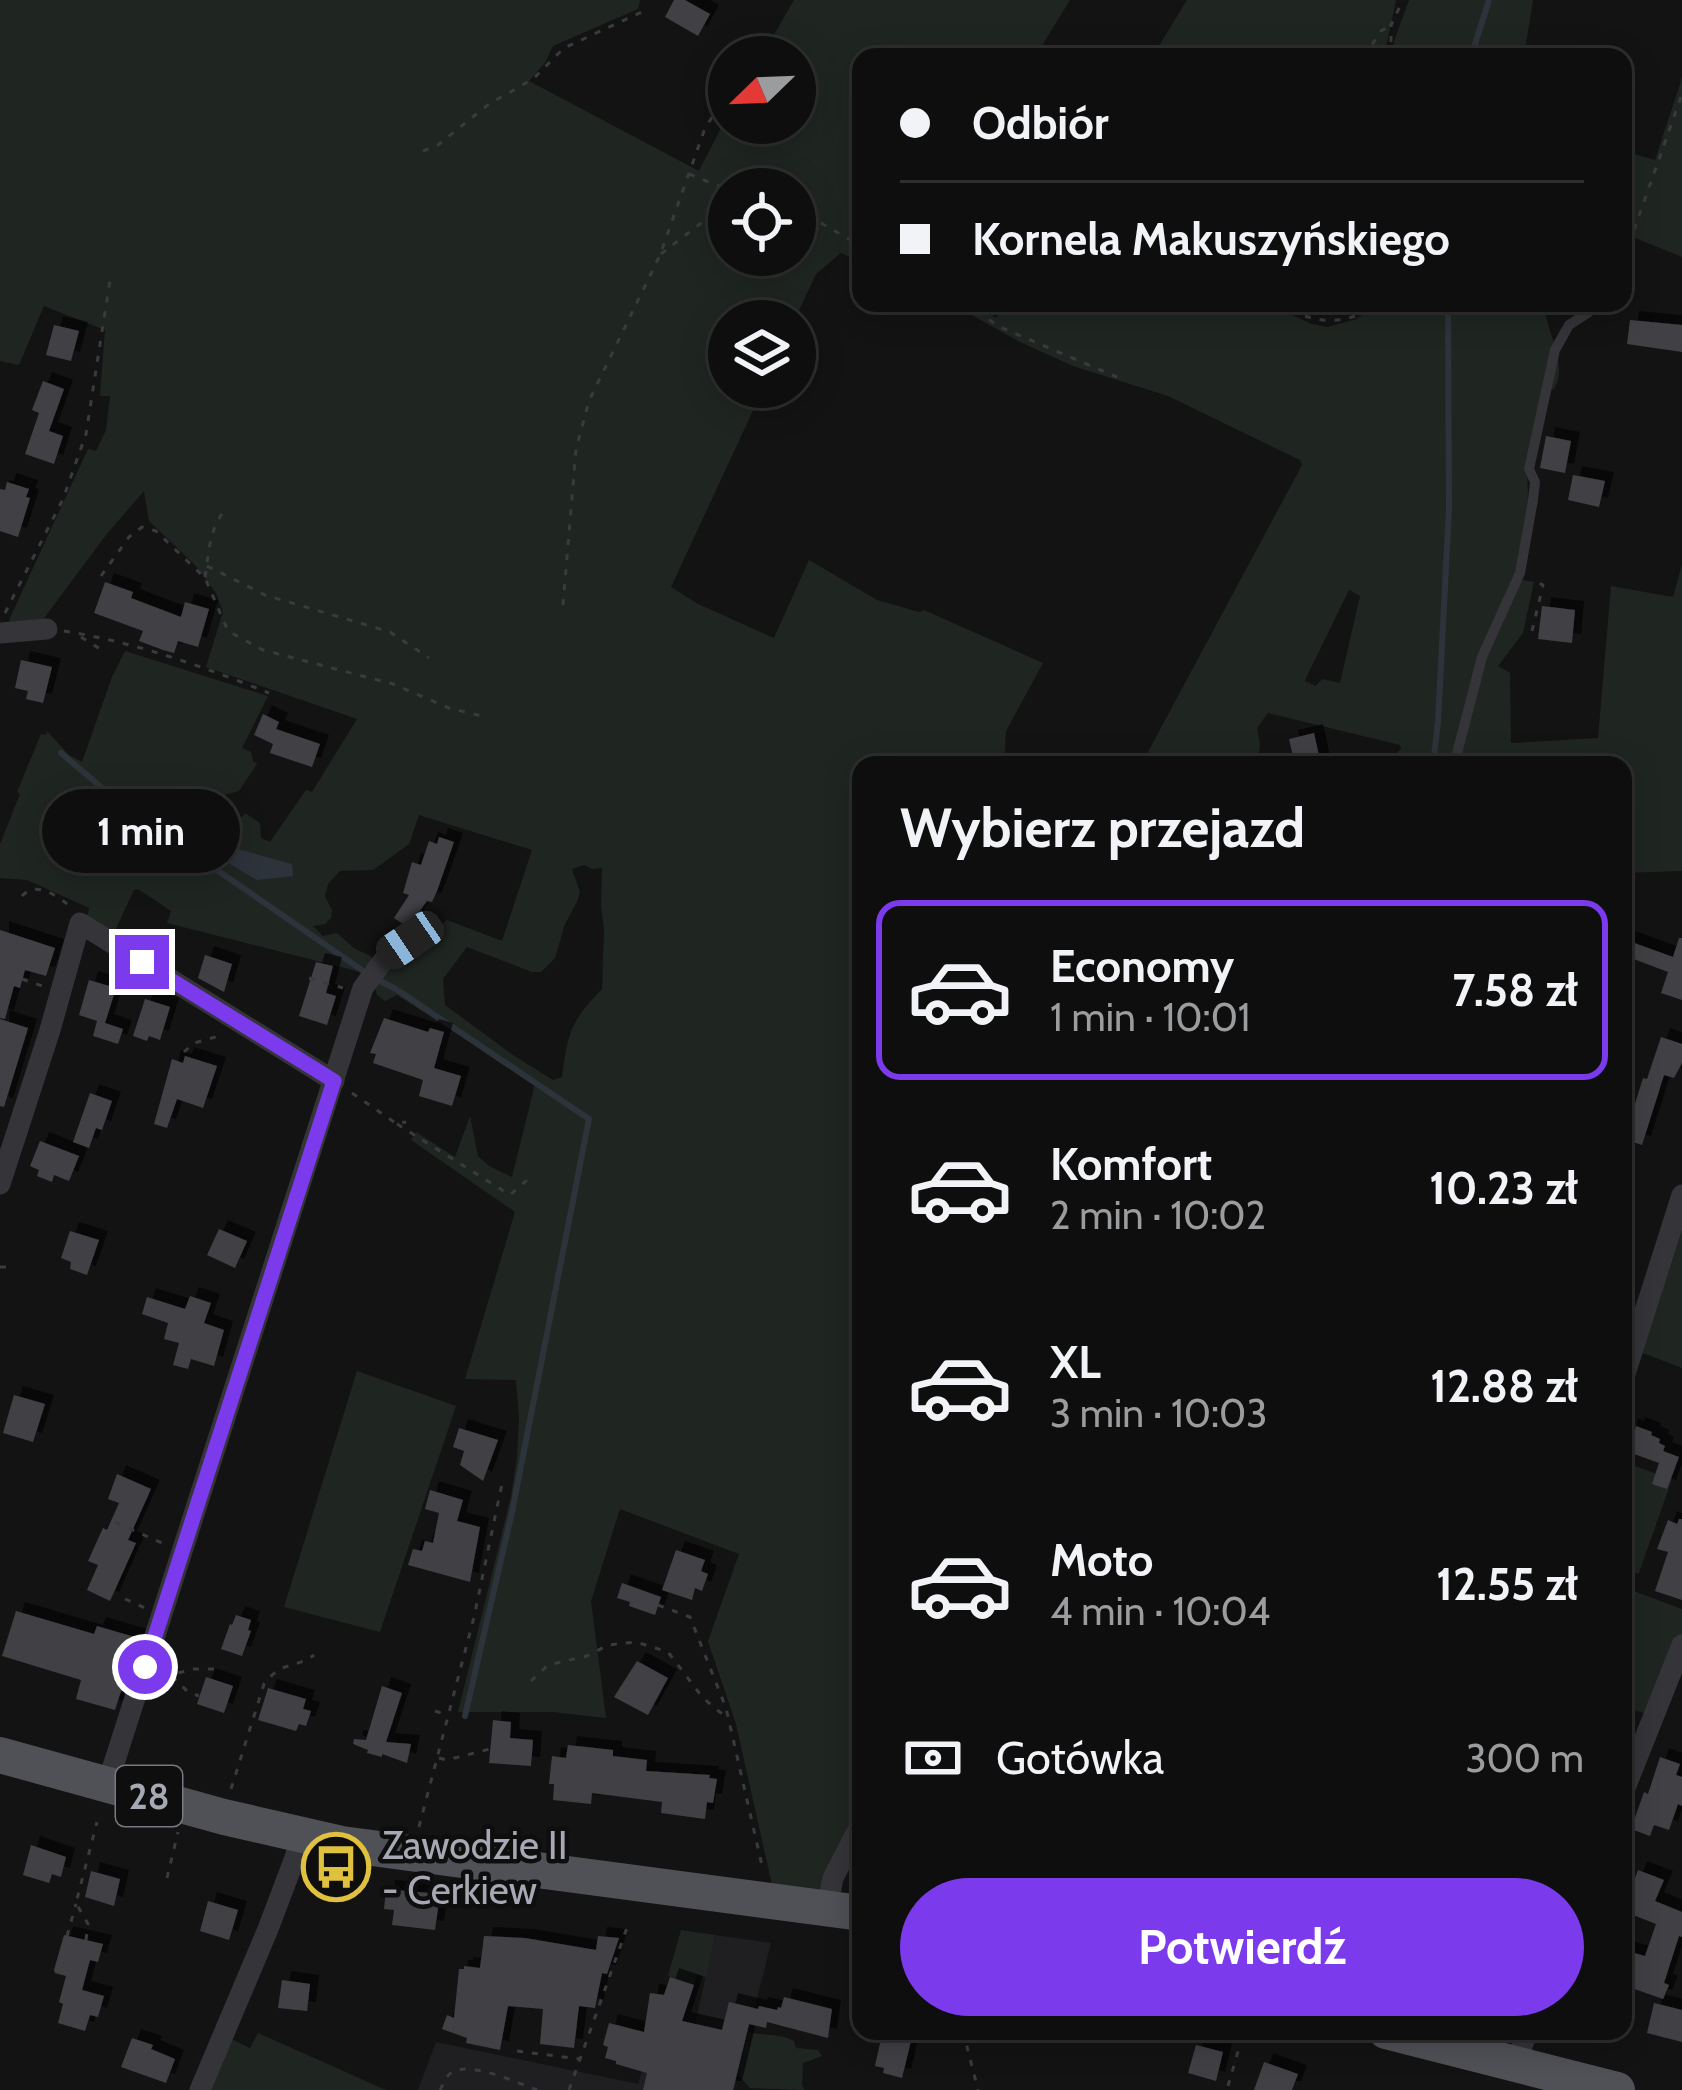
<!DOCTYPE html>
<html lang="pl">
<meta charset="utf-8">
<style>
body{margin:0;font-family:Cabin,sans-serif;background:#1c1c1d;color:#f1f3f6;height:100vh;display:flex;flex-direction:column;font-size:45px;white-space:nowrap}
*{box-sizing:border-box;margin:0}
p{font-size:39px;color:#9b9c9e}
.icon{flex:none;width:66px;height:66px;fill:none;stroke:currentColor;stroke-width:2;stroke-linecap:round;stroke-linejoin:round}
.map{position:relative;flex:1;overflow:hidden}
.sheet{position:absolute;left:852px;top:756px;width:780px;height:1284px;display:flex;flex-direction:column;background:#0e0e0f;border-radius:24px;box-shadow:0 6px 30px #0003,0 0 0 3px #2e2e2f}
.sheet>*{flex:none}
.top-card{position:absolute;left:852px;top:48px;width:780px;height:264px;border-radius:24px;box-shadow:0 6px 30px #0003,0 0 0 3px #2e2e2f;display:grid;align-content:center;height:264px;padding:0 48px;background:#0e0e0f}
.needle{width:78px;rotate:247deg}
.tools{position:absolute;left:708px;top:36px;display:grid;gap:24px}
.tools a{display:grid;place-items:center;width:108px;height:108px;border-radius:50%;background:#0e0e0f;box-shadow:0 6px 30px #0003,0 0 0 3px #2e2e2f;font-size:60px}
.end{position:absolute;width:54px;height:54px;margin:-27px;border:15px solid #7c3aed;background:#fff;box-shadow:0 0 0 6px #fff}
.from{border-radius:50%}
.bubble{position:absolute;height:84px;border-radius:42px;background:#0e0e0f;box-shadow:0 6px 30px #0003,0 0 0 3px #2e2e2f;font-size:39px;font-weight:800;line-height:84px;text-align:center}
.car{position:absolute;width:36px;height:72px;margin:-36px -18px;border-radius:15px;box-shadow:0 0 9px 3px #0007;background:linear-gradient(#222 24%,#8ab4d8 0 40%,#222 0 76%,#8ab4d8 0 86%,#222 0)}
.top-card b{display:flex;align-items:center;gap:42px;height:114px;font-size:45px}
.top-card b+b{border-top:3px solid #2e2e2f}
.top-card i{width:30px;height:30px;background:#f1f3f6}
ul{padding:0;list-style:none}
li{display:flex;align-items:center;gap:36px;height:180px;margin:0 24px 18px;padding:0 24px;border:6px solid transparent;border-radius:24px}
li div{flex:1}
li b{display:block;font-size:45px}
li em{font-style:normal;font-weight:800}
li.on{border-color:#7c3aed}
li>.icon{width:108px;height:108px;stroke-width:1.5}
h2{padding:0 48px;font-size:54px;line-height:144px}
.pay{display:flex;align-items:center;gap:30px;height:132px;padding:0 48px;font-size:45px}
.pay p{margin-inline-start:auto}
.cta{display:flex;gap:24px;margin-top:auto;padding:24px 48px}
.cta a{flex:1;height:138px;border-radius:72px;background:#7c3aed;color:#fff;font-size:48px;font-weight:800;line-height:138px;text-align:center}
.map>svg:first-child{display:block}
.built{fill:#1f1f21}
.green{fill:#1f2621;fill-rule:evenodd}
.water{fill:#2d333b}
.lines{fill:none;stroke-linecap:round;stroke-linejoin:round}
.stream{stroke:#2d333b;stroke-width:6}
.building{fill:#404044;filter:url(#shadow)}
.path{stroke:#3a3b40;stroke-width:3;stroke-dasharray:6 9;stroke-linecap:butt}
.service{stroke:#343439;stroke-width:10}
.minor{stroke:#343439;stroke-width:21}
.primary{stroke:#505157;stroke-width:36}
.route{stroke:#7c3aed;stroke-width:15}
.labels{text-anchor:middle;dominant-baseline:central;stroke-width:9;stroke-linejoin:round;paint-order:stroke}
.shield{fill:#0e0e0f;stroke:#787a82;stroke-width:3}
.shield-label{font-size:36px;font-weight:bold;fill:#a6a8b3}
.poi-label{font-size:39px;fill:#a6a8b3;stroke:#0e0e0f;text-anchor:start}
</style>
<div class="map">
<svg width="1682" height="2090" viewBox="0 0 1682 2090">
<defs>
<filter id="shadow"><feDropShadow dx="9" dy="-9" stdDeviation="0" flood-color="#0009"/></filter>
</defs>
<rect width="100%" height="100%" fill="#131314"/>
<path class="built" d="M715,1935L771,1943L734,2090H418L436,2042L638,2084L658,2016L695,2024Z"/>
<g class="green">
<path d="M0,0H640L638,9L553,46L545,63L529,81L699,171L729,112V123H795V57H761L794,0H1070L1035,57H861V262L841,253L816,274L794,321H729V387H764L671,587L698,604L774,638L809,560L877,600L919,612L924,610L1043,663L1006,731L1004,765H861V1817L823,1890L772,1885L736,1724L708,1641L739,1554L620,1509L591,1601L606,1718L552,1712H458L511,1496L517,1457L519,1419L516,1380L465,1379L515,1212L411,1140L416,1132L455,1157L470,1116L478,1156L489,1166L512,1177L535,1084L397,995L385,1001L377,995L375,986L371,983L447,920L502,941L532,850L419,815L409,844L373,870L340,871L328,884L325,896L332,910L331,918L325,924L313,926L323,936L337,933L355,949L371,956L374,963L357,971L167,923L171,911L138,889L134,890L113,935L87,918L89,908L27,880L0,878V844L20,794L17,792L41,734L46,735L47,731L69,755L82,762L112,677L125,651L268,696L242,748L251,752L253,761L257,764L239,791L217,797L208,811L207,828L210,827V817L215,813L221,816L227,824L239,821L245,813L260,823L261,838L270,842L306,790L312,792L357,719L206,667L223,612L216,593L195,565L149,521L144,491L106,535L39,625L14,629L9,620L88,449L96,451L106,430L110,396H100L105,330L44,306L19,365L0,361ZM729,189H795V255H729ZM584,865L592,869L602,868L601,906L604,930L602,989C570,1022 568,1033 562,1077L553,1080L513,1055L445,1005L443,979L467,947L532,972H541L555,958L565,924L577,902L580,892L572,869Z"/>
<path d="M1187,0H1396L1384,57H1152Z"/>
<path d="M1409,0H1533L1524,57H1393L1394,41Z"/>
<path d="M1682,78V257L1623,233V151L1655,160Z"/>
<path d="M950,303H977L996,318L1005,303H1266L1312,324L1328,327L1356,319L1364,314L1369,303H1553L1552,309L1545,311C1549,337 1568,365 1554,389L1544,392L1527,466L1528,500L1515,575L1512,578L1534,582L1523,633L1498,666L1510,673L1511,743L1598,738L1611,586L1673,597L1682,564V871L1623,873V765H1396L1394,755L1401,749L1400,745L1268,713L1257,728L1260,744L1258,765H1141L1302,465L1300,460L1168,396L1073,366L1020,342ZM1349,590L1360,596L1340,683L1322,679L1316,686L1305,681L1306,678Z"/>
<path d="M1682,1219V1368L1640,1352Z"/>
<path d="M357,1371L456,1406L380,1632L284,1607Z"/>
<path d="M1623,1462L1672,1479L1639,1573L1623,1574Z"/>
<path d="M1623,1587L1682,1609V1639L1651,1715L1623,1707Z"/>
<path d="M681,1930L715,1935L706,1977L697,1975L694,1985L668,1976Z"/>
<path d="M748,2032C765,2036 779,2033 794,2041L796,2048L818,2050L822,2056L803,2063L802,2084L804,2090L750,2088L738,2075Z"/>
<path d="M258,2033L386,2090H209L229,2038L250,2048Z"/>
</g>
<path class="water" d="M206,840C235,848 263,856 292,864L293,876L257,880L205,849Z"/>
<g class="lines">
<g class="stream">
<path d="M1471,57L1489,0"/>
<path d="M61,753L120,803L369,975"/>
<path d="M1433,765L1438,722L1449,509L1448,303"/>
<path d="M376,979L396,989L589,1119L512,1512L465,1716"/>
</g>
</g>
<g class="building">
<path d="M674,0H685L710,14L698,36L665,17Z"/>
<path d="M1630,320L1682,325V352L1627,344Z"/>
<path d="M54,325L79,331L71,361L46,355Z"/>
<path d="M43,381L64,389L49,431L63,436L54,464L25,454L39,413L32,410Z"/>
<path d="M1546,436L1571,441L1565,473L1540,468Z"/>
<path d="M1573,475L1605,481L1599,507L1568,500Z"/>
<path d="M7,482L29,489L26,497L30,498L18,537L0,531V489L5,490Z"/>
<path d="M105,582L133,592L131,598L181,617L185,602L209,609L198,647L178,641L174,653L163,650L139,641L143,631L94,613Z"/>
<path d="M1542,606L1575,610L1572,643L1538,639Z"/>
<path d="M21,660L52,667L43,703L26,699L28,691L15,688Z"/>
<path d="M263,714L279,722L276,729L320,744L312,767L270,753L273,744L254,735Z"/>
<path d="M1314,733L1321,765H1295L1289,739Z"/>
<path d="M439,837L454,842L437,891L432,902L427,901L410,925L406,926L394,918L409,895L403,893L412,862L421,865L429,841L437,844Z"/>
<path d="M0,930L55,948L46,976L25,970L20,988L14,986L5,1019L0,1018Z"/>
<path d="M1679,938H1682V1000L1661,993L1668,972L1623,955L1626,940L1673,957Z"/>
<path d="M205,955L232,964L224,992L198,978Z"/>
<path d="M316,962L333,966L326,993L336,996L327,1025L299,1016Z"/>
<path d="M89,980L116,988L105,1023L123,1029L118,1044L93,1036L97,1021L79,1015Z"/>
<path d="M145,999L170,1007L160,1040L149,1036L147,1041L133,1036Z"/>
<path d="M384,1018L428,1032L430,1028L444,1032L434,1068L461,1076L452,1106L419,1096L423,1080L373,1063L376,1054L370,1053Z"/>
<path d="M0,1019L28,1028L4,1107L0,1106Z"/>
<path d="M1661,1037L1682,1044V1063L1674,1078L1664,1075L1642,1145L1624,1139L1643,1078L1647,1079Z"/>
<path d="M185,1056L217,1066L203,1108L177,1099L167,1128L154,1124L172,1059L183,1063Z"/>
<path d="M90,1093L112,1101L102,1130L96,1128L89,1148L73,1142Z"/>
<path d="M40,1141L79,1156L69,1181L54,1175L52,1182L37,1176L39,1170L30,1166Z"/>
<path d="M219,1229L247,1241L235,1268L207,1255Z"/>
<path d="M70,1231L99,1240L87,1275L70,1269L71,1262L61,1258Z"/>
<path d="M190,1296L211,1303L204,1323L224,1330L214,1366L191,1359L188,1369L173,1365L179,1343L164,1339L168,1323L142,1314L147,1297L185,1309Z"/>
<path d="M14,1395L45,1404L33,1442L3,1433Z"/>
<path d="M1636,1426L1652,1432L1651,1435L1660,1439L1659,1443L1665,1446L1663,1451L1679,1457L1667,1489L1652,1484L1659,1463L1623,1450L1629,1427L1635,1430Z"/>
<path d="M459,1428L498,1440L483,1481L460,1465L464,1451L453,1447Z"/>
<path d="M117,1474L151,1489L128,1540L136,1543L110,1601L87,1590L98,1565L88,1561L103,1528L107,1530L119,1503L108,1499Z"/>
<path d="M430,1490L463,1500L457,1521L480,1527L470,1582L408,1565L413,1549L422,1551L425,1541L433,1543L439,1513L425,1509Z"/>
<path d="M1679,1519H1682V1600L1655,1591L1668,1552L1657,1549L1668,1520L1677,1524Z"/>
<path d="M676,1550L705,1560L701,1571L708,1574L702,1591L695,1588L692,1600L662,1590Z"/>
<path d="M622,1583L661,1597L655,1615L629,1606L630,1602L617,1598Z"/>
<path d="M16,1611L94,1634L97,1626L138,1638L115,1710L76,1699L81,1680L2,1656Z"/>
<path d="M236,1615L251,1620L248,1630L251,1631L242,1656L221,1649L230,1624L232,1625Z"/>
<path d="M637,1661L668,1678L648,1715L614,1697Z"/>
<path d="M206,1677L233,1686L224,1713L197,1704Z"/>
<path d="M382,1686L402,1693L386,1742L411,1744L407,1763L382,1754V1757L367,1753L368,1750L353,1744L354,1739L366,1740Z"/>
<path d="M268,1688L306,1699L303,1709L311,1711L306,1726L299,1724L296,1731L258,1720Z"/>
<path d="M493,1720L511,1722L510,1738L533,1740L531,1766L489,1763Z"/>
<path d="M568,1745L613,1750V1756L647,1760L646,1771L710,1775L709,1778L717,1779L713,1803L707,1802L705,1819L661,1813L662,1802L592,1793L591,1804L553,1800L554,1784H549L552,1756L566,1758Z"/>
<path d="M1660,1757L1680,1764L1676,1775L1682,1777V1806L1678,1804L1669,1830L1654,1825L1650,1836L1631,1829L1644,1792L1648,1794Z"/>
<path d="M31,1845L66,1857L61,1877L52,1874L49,1883L23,1875Z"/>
<path d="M1638,1870L1664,1880L1655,1901L1682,1912V1937L1679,1936L1664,1983L1669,1985L1663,1999L1623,1985V1950L1645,1956L1656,1924L1623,1911Z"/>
<path d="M91,1871L120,1879L114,1906L85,1897Z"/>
<path d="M386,1889L440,1894L435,1930L392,1925L394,1910L384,1909Z"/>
<path d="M208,1901L238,1910L229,1940L200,1931Z"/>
<path d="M64,1935L103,1944L98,1962L90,1960L82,1990L104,1996L98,2017L90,2015L85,2031L58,2023L63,2004L59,2002L66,1976L55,1973L54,1970Z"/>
<path d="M484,1936L525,1938L596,1950L598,1936L619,1938L607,1974L602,1973L595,2008L579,2006L574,2048L540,2044L543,2009L508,2006L500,2050L466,2043L467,2038L442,2029L447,2015L454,2018L459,1969H464V1966L480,1968Z"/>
<path d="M670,1977L694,1985L682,2021L722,2030L729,2002L758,2009L759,2006L777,2010L778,2007L781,2008L784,1997L832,2009L828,2038L767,2022L766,2028L749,2024L733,2090H643L647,2073L616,2064V2061L605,2058L608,2047L603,2045L609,2023L644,2032L650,1993L664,1995Z"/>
<path d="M282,1980L310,1984L307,2011L278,2008Z"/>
<path d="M1654,2003L1682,2010V2042L1647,2033Z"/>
<path d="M882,2034L911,2041L902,2078L883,2073L884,2068L875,2066Z"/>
<path d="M132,2038L153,2045L151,2049L175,2059L166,2083L121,2067Z"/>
<path d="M1196,2045L1223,2052L1216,2081L1188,2073Z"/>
<path d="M1264,2062L1298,2074L1292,2090H1254Z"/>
</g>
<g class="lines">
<g class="path">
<path d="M1364,57L1381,31L1389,26"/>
<path d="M1391,57V25L1403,0"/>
<path d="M423,151L438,145L489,104L533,79L564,48L646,10"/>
<path d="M689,174L729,190"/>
<path d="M795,208L861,246"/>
<path d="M1634,230L1682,94"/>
<path d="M661,254L718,210L729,205"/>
<path d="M964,303L1000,327L1117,377"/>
<path d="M1278,303C1302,318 1329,326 1355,316L1360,303"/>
<path d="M207,566L265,595L390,632L429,658"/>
<path d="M101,576L129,537L142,527L156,531L205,578L228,631L263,650L393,684L449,708L482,716"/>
<path d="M205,577C209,553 209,529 225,510"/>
<path d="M563,605L576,449L589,401L660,255L704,131L729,87"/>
<path d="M5,613L63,499L86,434L111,274"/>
<path d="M64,631C134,642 205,667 269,693"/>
<path d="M1532,631L1543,585L1532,579"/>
<path d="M81,637L105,652"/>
<path d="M22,896C37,880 56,896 70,906"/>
<path d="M309,978L343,988"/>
<path d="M22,979L42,986"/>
<path d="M184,1052L194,1043L219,1036"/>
<path d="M352,1093L397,1124L406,1122"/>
<path d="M397,1124L510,1195L527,1180"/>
<path d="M0,1267H6"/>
<path d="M115,1522L164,1544"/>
<path d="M125,1599L145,1608"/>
<path d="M658,1605L690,1617L726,1708L763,1870"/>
<path d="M164,1673L171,1675L193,1669H215"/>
<path d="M172,1676L188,1692L199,1696"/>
<path d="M531,1681L548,1665L587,1656L608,1645L636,1642L668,1652L703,1698L727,1718"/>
<path d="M435,1711L447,1715"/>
<path d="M439,1758L447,1760L490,1749"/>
<path d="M231,1789L264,1684C284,1659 293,1670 314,1655"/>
<path d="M419,1827L474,1617L503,1479"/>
<path d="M167,1878L178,1832"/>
<path d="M67,1936L76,1904"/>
<path d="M86,1940L88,1924L76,1903L97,1822"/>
<path d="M963,2031L978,2090"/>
<path d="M1013,2031H1014"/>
<path d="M517,2051L580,2059"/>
<path d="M1228,2086L1244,2031"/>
<path d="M440,2090C443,2085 446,2076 451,2073C468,2060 518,2083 537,2090"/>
<path d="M569,2090L629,1922"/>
</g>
<path class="service" d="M1454,765L1482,657L1520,573L1533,500L1535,482L1529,469L1555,350L1569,325L1589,312"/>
<g class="minor">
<path d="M0,633L47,629"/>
<path d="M0,1184L50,1030L80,923L334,1081"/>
<path d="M1623,1380L1682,1195"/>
<path d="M107,1785L363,988L386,957L410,940"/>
<path d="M1623,1793L1682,1645"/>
<path d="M827,1909L833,1878L861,1824"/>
<path d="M1515,2064L1528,2031"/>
<path d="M200,2090L268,1929L296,1855L299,1835"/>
</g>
<g class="primary">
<path d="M0,1755L224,1817L342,1844L861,1913"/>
<path d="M1386,2031L1617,2090"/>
</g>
</g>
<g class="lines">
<path class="route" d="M142,962L334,1081L145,1667"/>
</g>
<defs>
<g id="bus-ring" transform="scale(3.45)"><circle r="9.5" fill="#0e0e0f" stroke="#e0c03f" stroke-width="1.5"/><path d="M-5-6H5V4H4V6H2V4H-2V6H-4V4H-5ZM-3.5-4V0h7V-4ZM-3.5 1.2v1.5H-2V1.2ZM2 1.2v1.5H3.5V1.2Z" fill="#e0c03f"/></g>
</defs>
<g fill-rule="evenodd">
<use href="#bus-ring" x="336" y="1867"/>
</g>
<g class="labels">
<rect class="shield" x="116" y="1766" width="66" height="60" rx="9"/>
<g class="shield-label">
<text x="149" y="1796">28</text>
</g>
<g class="poi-label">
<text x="382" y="1845">Zawodzie II<tspan x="382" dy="45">- Cerkiew</tspan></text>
</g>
</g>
</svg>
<div class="tools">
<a><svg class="needle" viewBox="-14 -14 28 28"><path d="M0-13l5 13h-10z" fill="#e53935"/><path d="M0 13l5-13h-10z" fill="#9b9c9e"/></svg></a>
<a><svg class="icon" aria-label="locate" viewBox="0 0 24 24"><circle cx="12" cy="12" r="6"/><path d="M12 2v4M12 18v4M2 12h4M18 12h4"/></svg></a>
<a><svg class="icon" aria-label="layers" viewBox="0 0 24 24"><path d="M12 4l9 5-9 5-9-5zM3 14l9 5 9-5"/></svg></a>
</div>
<i class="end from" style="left:145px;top:1667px"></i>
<i class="end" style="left:142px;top:962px"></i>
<div class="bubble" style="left:42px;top:789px;width:198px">1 min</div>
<i class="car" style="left:410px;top:940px;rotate:236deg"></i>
<div class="top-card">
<b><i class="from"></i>Odbiór</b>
<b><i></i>Kornela Makuszyńskiego</b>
</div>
<section class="sheet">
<h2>Wybierz przejazd</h2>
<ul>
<li class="on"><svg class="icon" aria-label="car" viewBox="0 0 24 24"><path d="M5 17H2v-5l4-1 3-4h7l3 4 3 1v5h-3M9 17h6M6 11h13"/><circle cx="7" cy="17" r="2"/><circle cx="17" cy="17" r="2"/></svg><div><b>Economy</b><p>1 min · 10:01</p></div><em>7.58 zł</em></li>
<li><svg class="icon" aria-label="car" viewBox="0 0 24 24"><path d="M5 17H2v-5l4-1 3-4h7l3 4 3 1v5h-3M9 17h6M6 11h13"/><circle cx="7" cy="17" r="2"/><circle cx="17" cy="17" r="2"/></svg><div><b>Komfort</b><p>2 min · 10:02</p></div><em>10.23 zł</em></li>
<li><svg class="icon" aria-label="car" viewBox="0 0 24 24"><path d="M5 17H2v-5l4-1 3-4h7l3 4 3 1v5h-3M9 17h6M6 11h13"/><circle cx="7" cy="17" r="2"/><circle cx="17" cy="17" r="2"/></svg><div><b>XL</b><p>3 min · 10:03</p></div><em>12.88 zł</em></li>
<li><svg class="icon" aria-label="car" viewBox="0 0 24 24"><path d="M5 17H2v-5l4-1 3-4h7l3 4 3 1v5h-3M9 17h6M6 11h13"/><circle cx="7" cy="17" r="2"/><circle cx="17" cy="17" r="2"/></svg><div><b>Moto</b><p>4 min · 10:04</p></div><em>12.55 zł</em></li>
</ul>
<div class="pay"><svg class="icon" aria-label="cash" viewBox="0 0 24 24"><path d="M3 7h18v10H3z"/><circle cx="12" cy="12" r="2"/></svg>Gotówka<p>300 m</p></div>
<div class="cta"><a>Potwierdź</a></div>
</section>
</div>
